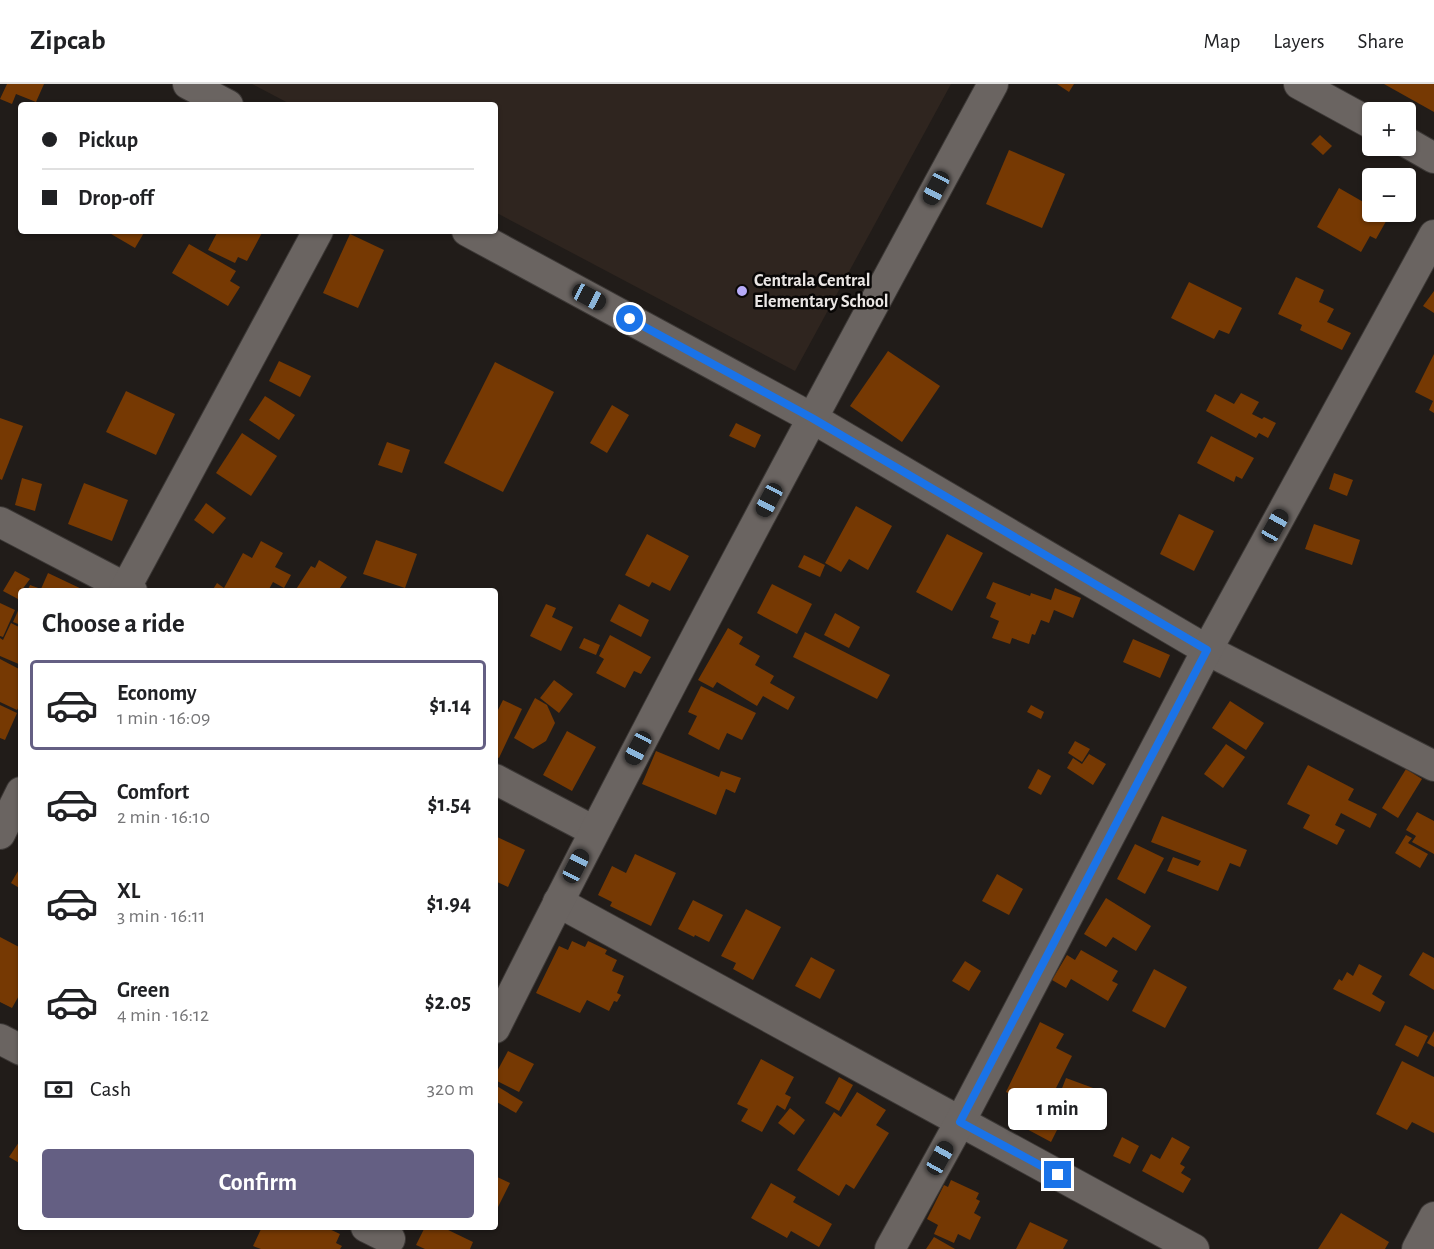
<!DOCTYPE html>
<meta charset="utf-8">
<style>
body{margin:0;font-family:"Alegreya Sans",sans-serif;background:#f2f2f2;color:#202124;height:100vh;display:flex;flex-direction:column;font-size:22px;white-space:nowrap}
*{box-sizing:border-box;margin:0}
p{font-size:20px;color:#757577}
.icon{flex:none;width:33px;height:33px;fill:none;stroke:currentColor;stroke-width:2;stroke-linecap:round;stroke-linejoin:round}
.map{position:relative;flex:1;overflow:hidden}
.panel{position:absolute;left:18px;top:504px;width:480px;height:642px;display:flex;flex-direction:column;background:#fff;border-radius:6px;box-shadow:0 2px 4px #0004}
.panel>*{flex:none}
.guide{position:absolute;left:18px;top:18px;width:480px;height:132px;border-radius:6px;box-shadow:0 2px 4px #0004;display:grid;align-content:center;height:132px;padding:0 24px;background:#fff}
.buttons{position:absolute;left:1362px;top:18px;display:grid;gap:12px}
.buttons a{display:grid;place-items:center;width:54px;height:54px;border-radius:6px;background:#fff;box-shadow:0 2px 4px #0004;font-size:30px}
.end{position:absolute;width:27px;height:27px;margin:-14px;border:8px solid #1a73e8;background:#fff;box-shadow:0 0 0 3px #fff}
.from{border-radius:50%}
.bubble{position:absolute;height:42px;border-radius:6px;background:#fff;box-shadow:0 2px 4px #0004;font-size:20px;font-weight:700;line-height:42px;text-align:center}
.car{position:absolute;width:18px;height:36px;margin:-18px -9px;border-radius:8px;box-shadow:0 0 4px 2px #0007;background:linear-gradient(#222 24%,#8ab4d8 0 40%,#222 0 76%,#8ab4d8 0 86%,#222 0)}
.guide b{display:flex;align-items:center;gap:21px;height:57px;font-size:22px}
.guide b+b{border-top:2px solid #e0e0e0}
.guide i{width:15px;height:15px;background:#202124}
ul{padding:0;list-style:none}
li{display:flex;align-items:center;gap:18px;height:90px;margin:0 12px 9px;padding:0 12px;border:3px solid transparent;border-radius:6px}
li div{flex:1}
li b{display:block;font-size:22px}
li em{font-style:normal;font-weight:700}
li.active{border-color:#645f83}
li>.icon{width:54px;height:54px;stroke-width:1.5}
h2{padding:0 24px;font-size:27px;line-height:72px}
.pay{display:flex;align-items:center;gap:15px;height:66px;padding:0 24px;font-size:22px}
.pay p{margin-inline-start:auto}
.cta{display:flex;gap:12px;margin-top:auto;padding:12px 24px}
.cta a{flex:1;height:69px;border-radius:6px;background:#645f83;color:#fff;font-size:24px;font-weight:700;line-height:69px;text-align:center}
header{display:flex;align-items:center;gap:36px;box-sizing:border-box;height:84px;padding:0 30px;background:#fff;border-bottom:2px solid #e0e0e0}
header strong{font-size:28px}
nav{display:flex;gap:33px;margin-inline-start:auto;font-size:21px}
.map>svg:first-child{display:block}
.built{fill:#2f251f}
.building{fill:#763903}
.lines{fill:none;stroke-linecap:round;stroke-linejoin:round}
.minor-casing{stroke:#3c3836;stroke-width:32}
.minor{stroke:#6a6461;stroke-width:30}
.route{stroke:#1a73e8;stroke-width:8}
.poi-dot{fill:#b7abf8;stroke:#090706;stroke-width:2}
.labels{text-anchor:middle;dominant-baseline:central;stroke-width:5;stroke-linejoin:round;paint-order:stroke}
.poi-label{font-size:18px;font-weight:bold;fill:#eae6e4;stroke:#090706;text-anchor:start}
</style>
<header>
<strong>Zipcab</strong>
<nav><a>Map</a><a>Layers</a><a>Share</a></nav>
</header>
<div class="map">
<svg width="1434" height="1165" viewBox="0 0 1434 1165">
<rect width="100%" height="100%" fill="#211c19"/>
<path class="built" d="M252,0H951L795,287L495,128V21H292Z"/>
<g class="building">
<path d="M7,0H44L36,18L16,10L12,20L0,15Z"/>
<path d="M1057,0H1074L1069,8Z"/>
<path d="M1384,0H1434V28Z"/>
<path d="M1320,51L1332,62L1323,71L1311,60Z"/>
<path d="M1009,66L1065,90L1042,144L986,120Z"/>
<path d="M1339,104L1372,123V128H1381L1389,132L1376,155L1370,152L1361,168L1317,143Z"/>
<path d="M106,147H145L135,164Z"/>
<path d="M218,147H263L247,177L238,173L235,179L208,166Z"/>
<path d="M350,150L384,166L358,224L323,209Z"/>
<path d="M189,160L236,187L230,197L240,203L228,222L172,189Z"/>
<path d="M1296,193L1324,206L1319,218L1334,225L1327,238L1351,249L1342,266L1300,246L1302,241L1278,230Z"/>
<path d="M1189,198L1242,224L1229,250L1219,246L1214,255L1171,234Z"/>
<path d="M1434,207V229L1423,222Z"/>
<path d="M888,267L940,302L902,358L850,322Z"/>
<path d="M1434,270V329L1429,326L1433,317L1415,308Z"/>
<path d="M279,277L311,292L300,313L269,297Z"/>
<path d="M495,278L554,308L503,408L444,379Z"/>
<path d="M126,307L175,330L156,371L106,348Z"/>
<path d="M1241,309L1259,318L1252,330L1262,335L1264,333L1276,339L1268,354L1259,349L1256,354L1206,327L1215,310L1234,320Z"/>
<path d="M265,312L295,331L279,356L249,336Z"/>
<path d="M612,321L629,331L607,369L590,359Z"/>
<path d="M0,334L23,342L2,396L0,395Z"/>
<path d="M736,339L761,351L755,364L729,352Z"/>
<path d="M242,349L277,372L251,412L216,389Z"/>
<path d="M1211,352L1254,374L1242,395L1236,392L1234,398L1197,379Z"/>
<path d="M387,358L410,366L402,389L378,381Z"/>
<path d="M1334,389L1353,396L1347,412L1329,405Z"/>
<path d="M22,394L42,400L35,427L15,421Z"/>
<path d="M84,399L128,416L112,457L68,440Z"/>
<path d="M206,419L226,434L213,450L194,436Z"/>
<path d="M856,422L892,442L868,486L849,475L841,488L825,479Z"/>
<path d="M1179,430L1214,447L1194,487L1160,470Z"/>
<path d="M1314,440L1360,456L1352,481L1305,465Z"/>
<path d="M647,450L689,472L670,507L652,498L649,503L625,491Z"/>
<path d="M947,450L983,469L952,527L916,508Z"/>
<path d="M376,456L417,470L405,504L363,490Z"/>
<path d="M261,457L283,469L275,483L291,491L284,504L273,498L268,507H212L217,499L224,504L243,469L252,474Z"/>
<path d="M804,471L825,481L820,493L798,483Z"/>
<path d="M319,476L347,493L338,507H295L311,482L315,484Z"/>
<path d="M15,487L30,495L21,507L18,515L3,507Z"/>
<path d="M48,489L86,507H27L30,501L41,505Z"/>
<path d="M993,498L1030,512L1031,509L1051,516L1055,504L1081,514L1073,534L1054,526L1049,539L1041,536L1035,551L1032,550L1029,560L1012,554L1010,560L992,554L999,537L990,533L996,519L986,514Z"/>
<path d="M772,500L812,520L797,550L757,529Z"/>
<path d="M0,519L15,526L3,553L0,552Z"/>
<path d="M21,520V541L13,538Z"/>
<path d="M546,520L556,524L552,533L573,543L561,567L530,552Z"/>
<path d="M619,520L649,536L641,553L610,537Z"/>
<path d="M835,529L860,543L849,564L824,551Z"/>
<path d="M11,539L21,544V581L0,572V554L3,556Z"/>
<path d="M728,544L743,553L739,560L760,572L755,581L774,592L770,599L795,613L788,626L763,612L757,622L717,598L713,604L698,596Z"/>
<path d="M805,548L890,591L877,615L793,573Z"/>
<path d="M610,551L651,573L641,590L634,587L625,604L596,589L604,575L599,572Z"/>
<path d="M584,554L600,561L596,571L579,564Z"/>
<path d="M1133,555L1170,571L1160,594L1123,578Z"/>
<path d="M0,575L21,586V619L17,626L0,618Z"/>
<path d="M554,596L573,610L559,629L540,614Z"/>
<path d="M701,602L756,629L742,656L727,649L719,666L688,650L697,632L688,628Z"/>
<path d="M535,614L547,621L555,639L546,657L533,665L514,654Z"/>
<path d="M503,616L522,625L499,674L495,672V632Z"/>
<path d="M1230,617L1264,639L1246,666L1212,644Z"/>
<path d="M0,621L17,629L5,656L0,654Z"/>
<path d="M1031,621L1044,628L1041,635L1027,628Z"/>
<path d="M567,647L596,663L572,707L543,691Z"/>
<path d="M1075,657L1090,665L1082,678L1068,669Z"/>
<path d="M1226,660L1245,673L1223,704L1204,690Z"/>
<path d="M656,667L719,693L721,687L741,694L735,709L726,705L716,731L642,700Z"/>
<path d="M1089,670L1106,680L1093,701L1067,684L1073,674L1082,680Z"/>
<path d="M1308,681L1354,705L1348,716L1377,730L1370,744L1341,729L1335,741L1345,746L1337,761L1303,744L1310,731L1287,720Z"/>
<path d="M1038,685L1051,692L1041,711L1028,704Z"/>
<path d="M1406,685L1422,695L1398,734L1382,724Z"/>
<path d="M1417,728L1434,737V770L1412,758L1416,752L1406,746Z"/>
<path d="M1162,732L1247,766L1240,783L1230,779L1218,807L1167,787L1173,773L1198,782L1201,777L1151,758Z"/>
<path d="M1406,751L1412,754L1408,759L1428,770L1420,784L1395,769Z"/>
<path d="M495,752L525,766L508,803L495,797Z"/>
<path d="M1135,760L1164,774L1145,810L1117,795Z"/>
<path d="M635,770L676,789L651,842L610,822L612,818L598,811L612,782L626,789Z"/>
<path d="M21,782V805L11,799Z"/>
<path d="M997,790L1023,805L1009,831L982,817Z"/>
<path d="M1106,814L1151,842L1136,867L1113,853L1106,863L1084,850Z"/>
<path d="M693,816L723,831L709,858L695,851L694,853L678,845Z"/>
<path d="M746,825L781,843L753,896L733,885L736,879L721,872Z"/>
<path d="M0,853L21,864V908L12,924L0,918Z"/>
<path d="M572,857L585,863L588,857L607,866L605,870L617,876L612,887L624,892L617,909L621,911L617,918L614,917L609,927L587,916L580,929L536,909L559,862L568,866Z"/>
<path d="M1081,866L1118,887L1112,897L1118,900L1108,917L1071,895L1066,904L1052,896L1067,871L1075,876Z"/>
<path d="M1423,868L1434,874V906L1409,891Z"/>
<path d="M811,873L835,886L820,915L795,902Z"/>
<path d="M965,877L981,887L969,907L952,897Z"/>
<path d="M1359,880L1382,892L1372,910L1385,918L1380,928L1333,905L1339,895L1342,897L1347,888L1353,892Z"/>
<path d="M1154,885L1187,903L1165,944L1132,927Z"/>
<path d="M1040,938L1064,950L1056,964L1072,972L1047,1022L1035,1016L1032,1021L1006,1008Z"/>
<path d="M1405,941L1428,952L1418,973L1395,961Z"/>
<path d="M1434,947V963L1427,959Z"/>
<path d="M508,967L534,980L519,1008L495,996V991Z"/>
<path d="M761,975L794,993L785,1010L791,1013L785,1026L777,1021L762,1048L741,1037L748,1025L737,1020Z"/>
<path d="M1402,977L1434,993V1049L1412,1038L1407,1046L1376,1030Z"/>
<path d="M839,993L853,1001L839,1027L825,1019Z"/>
<path d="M1066,994L1104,1008L1098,1023L1090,1020L1082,1042L1052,1030Z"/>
<path d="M495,1001L523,1018L516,1029L495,1017Z"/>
<path d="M857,1008L886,1026L876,1041L889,1049L854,1105L846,1100L839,1112L797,1086L834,1028L841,1033Z"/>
<path d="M1016,1020L1032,1028L1036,1021L1051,1028L1049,1032L1061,1038L1051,1058L1008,1035Z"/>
<path d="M790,1024L805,1036L794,1051L778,1039Z"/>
<path d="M1122,1053L1139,1062L1130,1080L1113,1072Z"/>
<path d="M1172,1053L1190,1063L1180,1080L1185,1083L1181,1089L1191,1095L1183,1109L1142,1087L1151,1070L1160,1075Z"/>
<path d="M21,1055V1080L9,1073Z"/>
<path d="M495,1092L510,1099L495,1129Z"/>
<path d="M951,1096L979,1109L976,1115L980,1117L974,1129L981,1133L970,1156L958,1150L954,1159L934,1150L938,1141L927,1135L944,1101L948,1103Z"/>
<path d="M771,1099L796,1113L793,1118L832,1140L819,1163L791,1147L787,1154L751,1134Z"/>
<path d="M1341,1129L1389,1158L1385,1165H1318Z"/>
<path d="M1030,1138L1068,1156L1063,1165H1016Z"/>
<path d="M262,1143H325L340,1150L336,1159L342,1162L340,1165H261L253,1162Z"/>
<path d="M425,1143H442L473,1158L470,1165H425L416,1161Z"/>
<path d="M934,1153L955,1165H926Z"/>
</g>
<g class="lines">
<g class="minor-casing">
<g id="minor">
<path d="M188,0L228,21"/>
<path d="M1299,0L1372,40"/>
<path d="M1406,58L1434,74"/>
<path d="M467,147L812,334L1207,566L1434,682"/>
<path d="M0,438L132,507"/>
<path d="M124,507L318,147"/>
<path d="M495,695L594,747"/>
<path d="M0,750L21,708"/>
<path d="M558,818L1194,1165"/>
<path d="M495,944C654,626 823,313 993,0"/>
<path d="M0,955L21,966"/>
<path d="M366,1143L390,1155"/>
<path d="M890,1165L960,1038L1207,566L1434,151"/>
<path d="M1417,1165L1434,1133"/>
</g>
</g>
<use href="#minor" class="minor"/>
</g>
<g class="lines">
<path class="route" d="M630,235L812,334L1207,566L960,1038L1058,1091"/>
</g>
<circle class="poi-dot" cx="742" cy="207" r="6"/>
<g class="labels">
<g class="poi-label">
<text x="754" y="197">Centrala Central<tspan x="754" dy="21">Elementary School</tspan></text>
</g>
</g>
</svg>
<div class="buttons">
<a>+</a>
<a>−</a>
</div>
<i class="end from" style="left:630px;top:235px"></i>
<i class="end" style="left:1058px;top:1091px"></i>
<div class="bubble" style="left:1008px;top:1004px;width:99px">1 min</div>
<i class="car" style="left:936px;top:104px;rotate:208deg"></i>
<i class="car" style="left:589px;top:213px;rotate:118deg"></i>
<i class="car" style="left:769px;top:416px;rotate:208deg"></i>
<i class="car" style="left:1275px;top:442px;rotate:29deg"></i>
<i class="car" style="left:638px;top:664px;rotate:208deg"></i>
<i class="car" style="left:576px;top:782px;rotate:27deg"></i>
<i class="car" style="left:940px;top:1074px;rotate:29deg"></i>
<div class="guide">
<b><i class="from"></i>Pickup</b>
<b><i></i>Drop-off</b>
</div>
<section class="panel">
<h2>Choose a ride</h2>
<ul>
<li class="active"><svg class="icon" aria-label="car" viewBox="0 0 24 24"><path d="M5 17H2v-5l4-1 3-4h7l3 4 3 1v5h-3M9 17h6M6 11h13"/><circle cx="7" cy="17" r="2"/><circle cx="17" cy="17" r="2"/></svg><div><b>Economy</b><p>1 min · 16:09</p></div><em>$1.14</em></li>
<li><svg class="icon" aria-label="car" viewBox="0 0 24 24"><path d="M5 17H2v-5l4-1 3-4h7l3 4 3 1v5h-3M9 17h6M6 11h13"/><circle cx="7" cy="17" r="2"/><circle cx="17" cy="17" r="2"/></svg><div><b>Comfort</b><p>2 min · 16:10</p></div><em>$1.54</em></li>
<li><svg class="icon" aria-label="car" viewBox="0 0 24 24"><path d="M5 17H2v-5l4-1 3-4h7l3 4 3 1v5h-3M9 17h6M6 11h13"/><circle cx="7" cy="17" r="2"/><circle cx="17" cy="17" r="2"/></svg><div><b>XL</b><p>3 min · 16:11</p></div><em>$1.94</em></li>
<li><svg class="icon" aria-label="car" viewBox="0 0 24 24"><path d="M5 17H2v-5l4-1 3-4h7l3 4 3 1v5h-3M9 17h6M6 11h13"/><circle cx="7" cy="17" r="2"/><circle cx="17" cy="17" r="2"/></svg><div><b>Green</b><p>4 min · 16:12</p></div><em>$2.05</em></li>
</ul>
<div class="pay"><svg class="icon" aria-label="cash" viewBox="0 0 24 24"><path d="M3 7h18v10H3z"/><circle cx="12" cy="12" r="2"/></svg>Cash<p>320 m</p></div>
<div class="cta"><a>Confirm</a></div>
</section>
</div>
